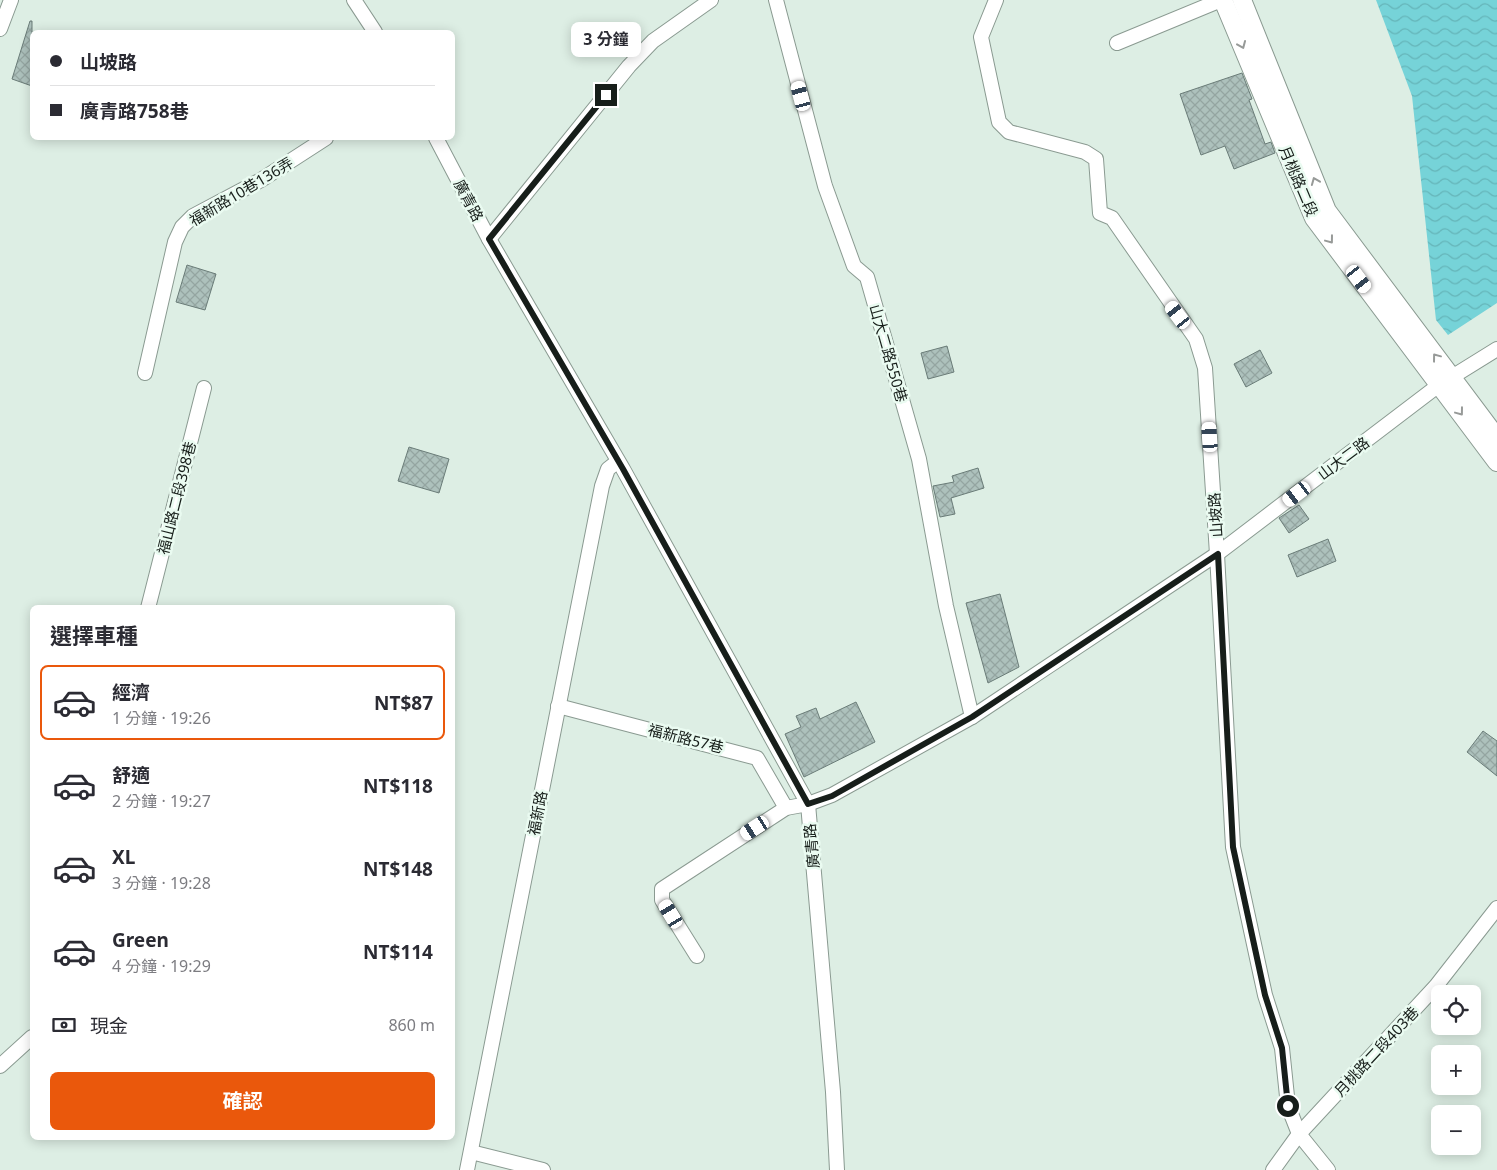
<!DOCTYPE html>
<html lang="zh-TW">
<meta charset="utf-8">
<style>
body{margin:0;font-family:"Noto Sans","Noto Sans TC",sans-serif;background:#f7f7f7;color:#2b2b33;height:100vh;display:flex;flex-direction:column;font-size:19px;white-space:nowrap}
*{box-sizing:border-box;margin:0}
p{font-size:16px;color:#7c7c81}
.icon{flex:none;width:28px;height:28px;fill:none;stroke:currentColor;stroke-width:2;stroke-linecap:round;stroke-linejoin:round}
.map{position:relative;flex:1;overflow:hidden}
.side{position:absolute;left:30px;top:605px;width:425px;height:535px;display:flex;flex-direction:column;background:#fff;border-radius:8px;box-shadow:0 2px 12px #0003}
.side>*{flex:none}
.top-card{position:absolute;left:30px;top:30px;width:425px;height:110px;border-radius:8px;box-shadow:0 2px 12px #0003;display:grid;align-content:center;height:110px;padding:0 20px;background:#fff}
.buttons{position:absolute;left:1431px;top:985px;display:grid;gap:10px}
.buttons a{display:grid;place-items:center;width:50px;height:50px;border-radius:8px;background:#fff;box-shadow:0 2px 12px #0003;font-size:25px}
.end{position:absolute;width:22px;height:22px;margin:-11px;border:6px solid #171e1a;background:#fff;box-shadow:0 0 0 2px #fff}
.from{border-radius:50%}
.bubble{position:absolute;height:35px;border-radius:8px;background:#fff;box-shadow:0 2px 12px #0003;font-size:16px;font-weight:700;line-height:35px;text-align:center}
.car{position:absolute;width:15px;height:30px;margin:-15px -8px;border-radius:6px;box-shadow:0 0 4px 1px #0007;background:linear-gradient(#fff 24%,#345 0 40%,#fff 0 76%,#345 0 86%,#fff 0)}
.top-card b{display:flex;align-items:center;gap:18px;height:48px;font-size:19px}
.top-card b+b{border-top:1px solid #e1e1e2}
.top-card i{width:12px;height:12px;background:#2b2b33}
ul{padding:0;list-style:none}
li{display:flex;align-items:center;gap:15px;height:75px;margin:0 10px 8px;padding:0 10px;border:2px solid transparent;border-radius:8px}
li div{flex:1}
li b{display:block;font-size:19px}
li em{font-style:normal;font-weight:700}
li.on{border-color:#ea580c}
li>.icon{width:45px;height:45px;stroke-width:1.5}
h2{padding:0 20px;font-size:22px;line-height:60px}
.pay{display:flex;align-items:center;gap:12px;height:55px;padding:0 20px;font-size:19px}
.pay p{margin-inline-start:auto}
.cta{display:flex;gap:10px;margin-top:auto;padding:10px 20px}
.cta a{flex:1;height:58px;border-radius:8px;background:#ea580c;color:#fff;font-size:20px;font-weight:700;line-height:58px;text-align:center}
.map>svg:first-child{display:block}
.water{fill:url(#water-waves)}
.building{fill:url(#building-cross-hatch);stroke:#6a7c78}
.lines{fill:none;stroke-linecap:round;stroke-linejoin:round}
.minor-casing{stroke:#8a9a91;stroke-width:16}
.tertiary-casing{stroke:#8a9a91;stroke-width:20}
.minor{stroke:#fff;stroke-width:14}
.tertiary{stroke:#fff;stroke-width:18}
.oneway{stroke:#979a98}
.route{stroke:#171e1a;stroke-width:6}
.labels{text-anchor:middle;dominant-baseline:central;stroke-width:5;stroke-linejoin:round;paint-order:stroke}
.street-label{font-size:15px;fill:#171e1a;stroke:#eafbf1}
</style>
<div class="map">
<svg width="1497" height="1170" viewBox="0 0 1497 1170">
<defs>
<pattern id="water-waves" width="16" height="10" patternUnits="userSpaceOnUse" patternTransform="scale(1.25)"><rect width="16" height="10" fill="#76d3d8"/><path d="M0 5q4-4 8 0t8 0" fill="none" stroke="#65b5b9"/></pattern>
<pattern id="building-cross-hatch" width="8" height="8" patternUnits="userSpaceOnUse" patternTransform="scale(1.25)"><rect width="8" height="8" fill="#adc1bc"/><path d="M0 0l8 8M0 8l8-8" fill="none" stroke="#94a5a1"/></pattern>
</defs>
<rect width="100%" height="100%" fill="#ddeee4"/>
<path class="water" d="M1376,0H1497V303L1448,335L1436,320L1412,96Z"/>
<g class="building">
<path d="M30,21H32V86L12,79Z"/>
<path d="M1242,73L1252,99L1249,100L1265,144L1271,142L1275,153L1234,169L1225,146L1201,155L1180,94Z"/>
<path d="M187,265L216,274L205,310L176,302Z"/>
<path d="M947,346L954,372L928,379L921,353Z"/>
<path d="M1260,350L1272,373L1246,387L1234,364Z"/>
<path d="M409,447L449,459L439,493L398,481Z"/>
<path d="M978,468L984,488L951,498L955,514L940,517L933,486L954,482L952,476Z"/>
<path d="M1299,505L1309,519L1289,533L1279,518Z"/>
<path d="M1328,539L1336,561L1297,577L1288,555Z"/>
<path d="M1000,594L1019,667L988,683L966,603Z"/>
<path d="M856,702L875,742L804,777L785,734L801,727L796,716L816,708L820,719Z"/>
<path d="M1483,731L1497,741V776L1467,752Z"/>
</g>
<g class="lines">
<g class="minor-casing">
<g id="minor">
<path d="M354,0L375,32"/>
<path d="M776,0L825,186L854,266L867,277L919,459L946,606L972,717"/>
<path d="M996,0L981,37L999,122L1009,132L1085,152L1096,159L1100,213L1112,218L1196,339L1205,368L1217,554L1233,847L1265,995L1282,1048L1288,1106L1299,1134L1328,1170"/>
<path d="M0,29L11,0"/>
<path d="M1117,43L1221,0"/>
<path d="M436,138L489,239L623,469L808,804L833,1092L837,1170"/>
<path d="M489,239L629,66L653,41L711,0"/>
<path d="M145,373L175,242L182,227L193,216L261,180L326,138"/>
<path d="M148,608L204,388"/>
<path d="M558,706L757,758L786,808"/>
<path d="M697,956L662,900V889L786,808L808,804L832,795L972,717L1217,554L1439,385L1497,349"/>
<path d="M0,1066L32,1037"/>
<path d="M471,1152L543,1170"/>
<path d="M467,1170L602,486L608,469L617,462"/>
<path d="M1273,1170L1299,1134L1436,986L1497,908"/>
</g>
</g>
<g class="tertiary-casing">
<g id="tertiary">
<path d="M1223,0L1314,218L1497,462"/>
<path d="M1242,0L1327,211L1497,438"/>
</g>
</g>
<use href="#minor" class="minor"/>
<use href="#tertiary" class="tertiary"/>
</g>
<defs><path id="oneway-chevron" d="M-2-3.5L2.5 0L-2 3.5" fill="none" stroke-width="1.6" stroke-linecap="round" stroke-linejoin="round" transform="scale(1.25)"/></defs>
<g class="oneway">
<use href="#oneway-chevron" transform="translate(1242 45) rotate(67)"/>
<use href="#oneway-chevron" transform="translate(1315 181) rotate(-112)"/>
<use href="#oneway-chevron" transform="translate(1330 240) rotate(53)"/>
<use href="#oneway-chevron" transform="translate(1436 357) rotate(-127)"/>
<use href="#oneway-chevron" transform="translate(1460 412) rotate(53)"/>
</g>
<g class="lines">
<path class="route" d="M606,95L489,239L623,469L808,804L832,796L972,717L1218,554L1233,847L1265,995L1282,1048L1288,1106"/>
</g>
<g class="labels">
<g class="street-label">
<text transform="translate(1299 181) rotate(67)">月桃路二段</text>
<text transform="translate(241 191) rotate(-31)">福新路10巷136弄</text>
<text transform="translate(469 200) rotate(62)">廣青路</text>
<text transform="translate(889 353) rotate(74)">山大二路550巷</text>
<text transform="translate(1343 458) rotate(-37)">山大二路</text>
<text transform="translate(176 498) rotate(-76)">福山路二段398巷</text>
<text transform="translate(1215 515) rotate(-94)">山坡路</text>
<text transform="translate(686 738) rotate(14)">福新路57巷</text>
<text transform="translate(537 813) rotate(-79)">福新路</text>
<text transform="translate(811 846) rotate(-95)">廣青路</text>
<text transform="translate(1376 1051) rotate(-47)">月桃路二段403巷</text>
</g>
</g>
</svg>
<div class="buttons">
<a><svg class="icon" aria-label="locate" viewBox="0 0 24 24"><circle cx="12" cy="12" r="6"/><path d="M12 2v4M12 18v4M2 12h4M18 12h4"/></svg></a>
<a>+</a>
<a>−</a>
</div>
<i class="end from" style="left:1288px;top:1106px"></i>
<i class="end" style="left:606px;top:95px"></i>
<div class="bubble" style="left:571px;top:22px;width:70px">3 分鐘</div>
<i class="car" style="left:801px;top:96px;rotate:345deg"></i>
<i class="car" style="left:1359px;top:279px;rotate:143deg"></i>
<i class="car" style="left:1178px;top:315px;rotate:323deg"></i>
<i class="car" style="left:1210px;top:437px;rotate:356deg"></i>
<i class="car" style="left:1297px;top:494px;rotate:233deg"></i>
<i class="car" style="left:755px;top:828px;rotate:237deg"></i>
<i class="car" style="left:671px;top:914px;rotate:329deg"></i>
<div class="top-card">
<b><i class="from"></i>山坡路</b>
<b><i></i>廣青路758巷</b>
</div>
<section class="side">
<h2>選擇車種</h2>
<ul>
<li class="on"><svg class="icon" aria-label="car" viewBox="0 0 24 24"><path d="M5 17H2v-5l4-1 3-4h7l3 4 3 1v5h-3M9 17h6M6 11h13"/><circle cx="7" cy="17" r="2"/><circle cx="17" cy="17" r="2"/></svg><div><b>經濟</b><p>1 分鐘 · 19:26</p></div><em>NT$87</em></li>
<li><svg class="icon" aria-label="car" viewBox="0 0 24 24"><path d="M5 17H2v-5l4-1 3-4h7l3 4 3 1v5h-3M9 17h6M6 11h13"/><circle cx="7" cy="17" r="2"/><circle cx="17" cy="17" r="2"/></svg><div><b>舒適</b><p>2 分鐘 · 19:27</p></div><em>NT$118</em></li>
<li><svg class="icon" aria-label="car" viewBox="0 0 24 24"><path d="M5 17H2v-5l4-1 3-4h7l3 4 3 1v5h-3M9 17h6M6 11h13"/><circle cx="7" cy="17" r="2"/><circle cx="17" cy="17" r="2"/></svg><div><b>XL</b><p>3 分鐘 · 19:28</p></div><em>NT$148</em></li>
<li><svg class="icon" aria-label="car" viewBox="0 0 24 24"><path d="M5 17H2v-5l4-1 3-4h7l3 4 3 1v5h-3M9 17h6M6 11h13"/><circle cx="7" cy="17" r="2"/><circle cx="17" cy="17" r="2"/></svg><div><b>Green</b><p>4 分鐘 · 19:29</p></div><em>NT$114</em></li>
</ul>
<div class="pay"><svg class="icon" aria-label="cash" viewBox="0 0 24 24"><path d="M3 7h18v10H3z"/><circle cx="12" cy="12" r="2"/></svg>現金<p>860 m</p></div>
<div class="cta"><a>確認</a></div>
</section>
</div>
